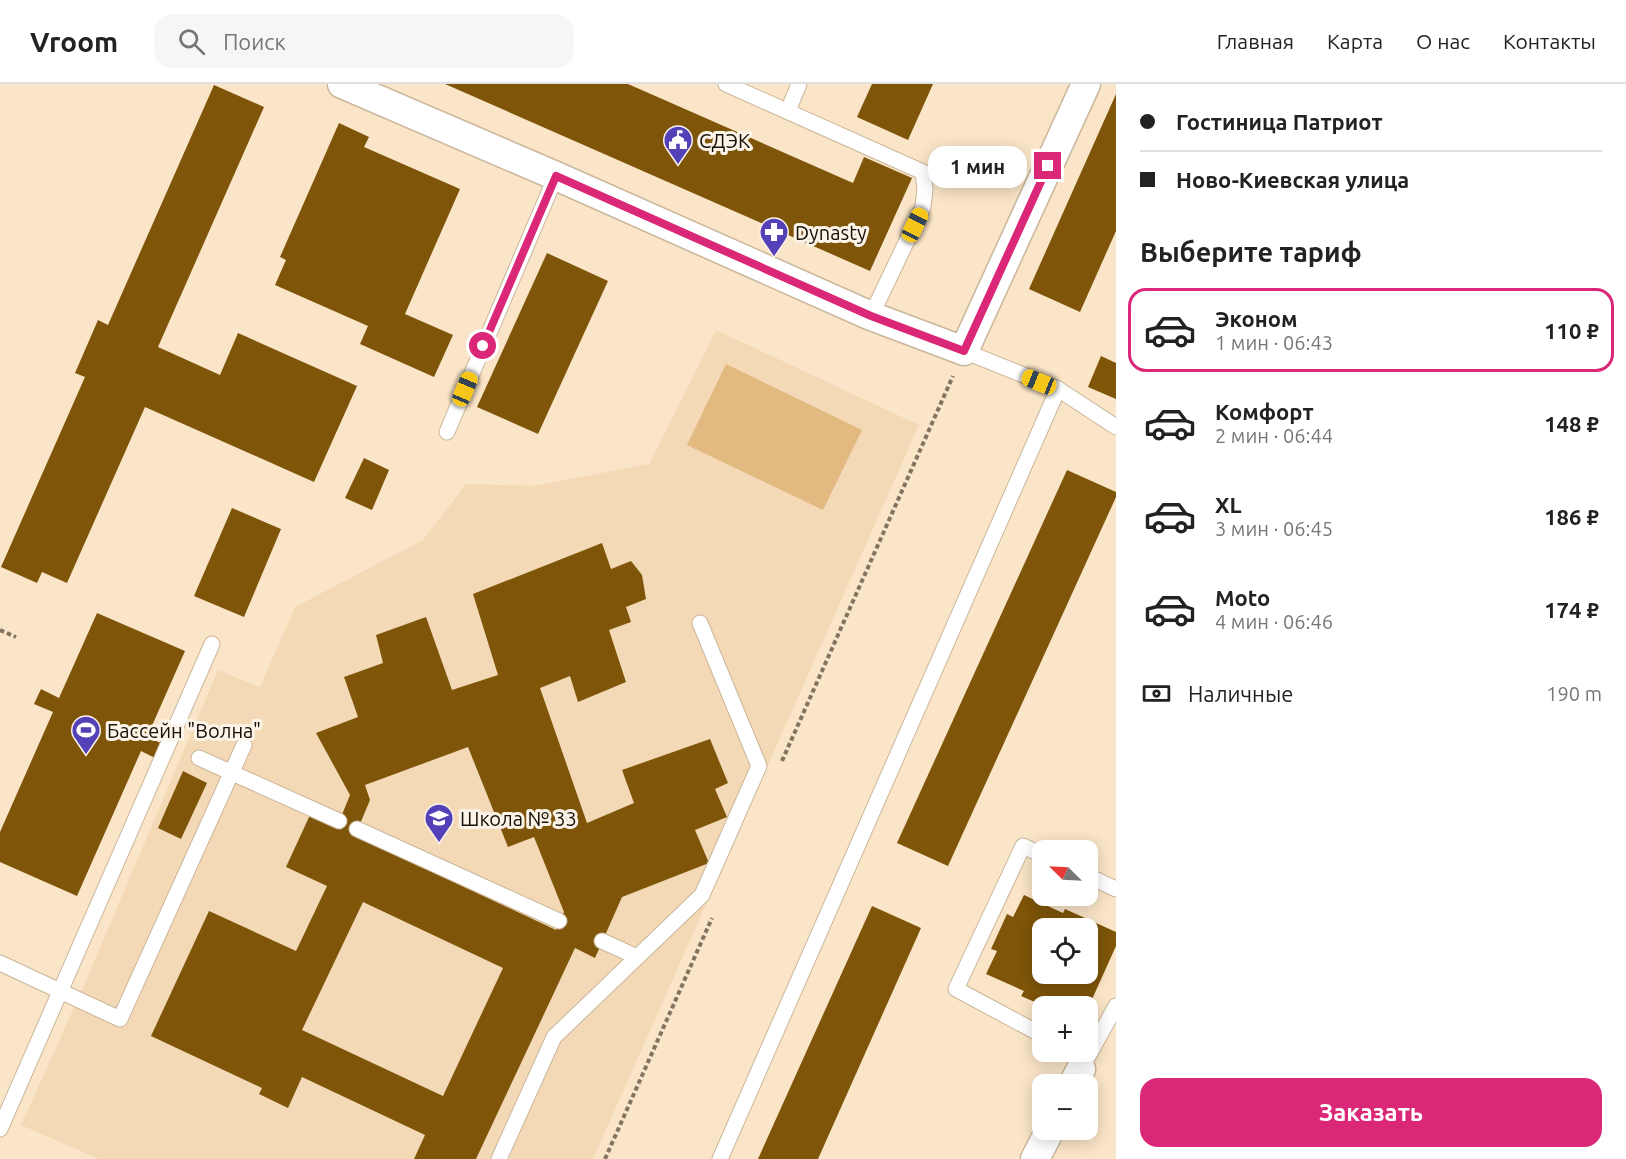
<!DOCTYPE html>
<html lang="ru">
<meta charset="utf-8">
<style>
body{margin:0;font-family:Ubuntu,sans-serif;background:#f6f6f6;color:#222;height:100vh;display:flex;flex-direction:column;font-size:22px;white-space:nowrap}
*{box-sizing:border-box;margin:0}
p{font-size:20px;color:#767676}
.icon{flex:none;width:33px;height:33px;fill:none;stroke:currentColor;stroke-width:2;stroke-linecap:round;stroke-linejoin:round}
.map{position:relative;flex:1;overflow:hidden}
.panel{display:flex;flex-direction:column;background:#fff;width:510px}
.panel>*{flex:none}
.banner{display:grid;align-content:center;height:132px;padding:0 24px;background:#fff}
.needle{width:39px;rotate:294deg}
.tools{position:absolute;left:1032px;top:756px;display:grid;gap:12px}
.tools a{display:grid;place-items:center;width:66px;height:66px;border-radius:12px;background:#fff;box-shadow:0 3px 15px #0003;font-size:30px}
.end{position:absolute;width:27px;height:27px;margin:-14px;border:8px solid #db2777;background:#fff;box-shadow:0 0 0 3px #fff}
.from{border-radius:50%}
.bubble{position:absolute;height:42px;border-radius:18px;background:#fff;box-shadow:0 3px 15px #0003;font-size:20px;font-weight:700;line-height:42px;text-align:center}
.car{position:absolute;width:18px;height:36px;margin:-18px -9px;border-radius:8px;box-shadow:0 0 4px 2px #0007;background:linear-gradient(#f5c518 24%,#345 0 40%,#f5c518 0 76%,#345 0 86%,#f5c518 0)}
.banner b{display:flex;align-items:center;gap:21px;height:57px;font-size:22px}
.banner b+b{border-top:2px solid #e0e0e0}
.banner i{width:15px;height:15px;background:#222}
ul{padding:0;list-style:none}
li{display:flex;align-items:center;gap:18px;height:84px;margin:0 12px 9px;padding:0 12px;border:3px solid transparent;border-radius:18px}
li div{flex:1}
li b{display:block;font-size:22px}
li em{font-style:normal;font-weight:700}
li.selected{border-color:#db2777}
li>.icon{width:54px;height:54px;stroke-width:1.5}
h2{padding:0 24px;font-size:27px;line-height:72px}
.pay{display:flex;align-items:center;gap:15px;height:66px;padding:0 24px;font-size:22px}
.pay p{margin-inline-start:auto}
.primary-button{display:flex;gap:12px;margin-top:auto;padding:12px 24px}
.primary-button a{flex:1;height:69px;border-radius:18px;background:#db2777;color:#fff;font-size:24px;font-weight:700;line-height:69px;text-align:center}
header{display:flex;align-items:center;gap:36px;box-sizing:border-box;height:84px;padding:0 30px;background:#fff;border-bottom:2px solid #e0e0e0}
header strong{font-size:28px}
nav{display:flex;gap:33px;margin-inline-start:auto;font-size:21px}
.search{width:420px;height:54px;background:#f6f6f6;display:flex;align-items:center;gap:15px;box-sizing:border-box;padding:0 21px;border-radius:18px;color:#767676;font-size:22px}
main{display:flex;flex:1;min-height:0}
.map>svg:first-child{display:block}
.built{fill:#f4d9b7}
.green{fill:#e2b980}
.building{fill:#7e5509;fill-rule:evenodd}
.lines{fill:none;stroke-linecap:round;stroke-linejoin:round}
.lane-casing{stroke:#cab69a;stroke-width:17}
.street-casing{stroke:#cab69a;stroke-width:31}
.path{stroke:#817461;stroke-width:4;stroke-dasharray:4.5 3;stroke-linecap:butt}
.lane{stroke:#fff;stroke-width:15}
.street{stroke:#fff;stroke-width:28}
.route{stroke:#db2777;stroke-width:8}
.labels{text-anchor:middle;dominant-baseline:central;stroke-width:6;stroke-linejoin:round;paint-order:stroke}
.poi-label{font-size:20px;fill:#171006;stroke:#fdf4e9;text-anchor:start}
</style>
<header>
<strong>Vroom</strong>
<div class="search"><svg class="icon" aria-label="search" viewBox="0 0 24 24"><circle cx="10" cy="10" r="6"/><path d="M15 15l6 6"/></svg>Поиск</div>
<nav><a>Главная</a><a>Карта</a><a>О нас</a><a>Контакты</a></nav>
</header>
<main>
<div class="map">
<svg width="1116" height="1075" viewBox="0 0 1116 1075">
<rect width="100%" height="100%" fill="#fae5c8"/>
<path class="built" d="M716,246L919,341L593,1075H99L21,1041L78,915L218,586L260,603L295,523L423,456L466,400L533,402L649,380Z"/>
<path class="green" d="M726,280L862,346L823,426L687,361Z"/>
<g class="building">
<path d="M445,0H628L853,99L864,73L912,94L870,187Z"/>
<path d="M872,0H933L908,56L857,33Z"/>
<path d="M214,1L264,23L158,263L220,291L238,249L357,302L314,398L145,323L67,499L42,488L37,499L1,483L85,293L75,289L98,236L108,241Z"/>
<path d="M1116,10V147L1080,228L1029,205Z"/>
<path d="M339,39L369,53L364,63L460,105L405,230L453,251L434,293L360,260L368,242L275,201L286,176L280,173Z"/>
<path d="M547,169L608,197L538,350L477,323Z"/>
<path d="M1101,272L1116,279V315L1088,303Z"/>
<path d="M364,374L389,386L372,426L345,414Z"/>
<path d="M1067,386L1116,408V413L948,782L897,759Z"/>
<path d="M232,424L281,445L244,533L194,512Z"/>
<path d="M602,459L611,485L631,477L642,491L646,515L626,523L631,538L609,546L626,598L578,618L570,592L540,604L587,739L634,719L622,686L710,655L728,699L715,705L727,733L695,746L709,779L622,813L595,874L575,864L476,1075H414L425,1051L302,993L288,1024L259,1010L262,1004L151,952L209,827L296,867L327,802L286,783L310,731L337,743L350,711L316,649L358,633L344,593L383,579L376,551L426,533L452,606L498,591L473,510ZM468,663L508,763L534,753L564,828L556,846L355,752L370,716L365,701ZM363,818L503,884L443,1012L302,946Z"/>
<path d="M97,529L185,567L147,653L163,660L157,675L141,667L77,812L0,778V748L53,628L34,620L41,605L59,614Z"/>
<path d="M183,687L207,699L181,755L158,744Z"/>
<path d="M1024,811L1063,829L1065,825L1116,848V862L1089,922H1044L1021,912L1024,907L986,890L997,867L991,865L1007,830L1013,833ZM1042,844H1088V890H1042Z"/>
<path d="M872,822L921,844L818,1075H758Z"/>
</g>
<g class="lines">
<g class="lane-casing">
<g id="lane">
<path d="M726,0L923,88L925,105L923,123L871,232"/>
<path d="M788,27L799,0"/>
<path d="M1058,305L1116,343"/>
<path d="M447,348L556,92"/>
<path d="M199,674L339,737"/>
<path d="M357,745L559,837"/>
<path d="M1042,771L1023,762L956,905L1042,951"/>
<path d="M1088,792L1116,805"/>
<path d="M602,857L637,873"/>
<path d="M0,879L120,935L244,661"/>
<path d="M1081,985L1116,922"/>
<path d="M0,1045L212,560"/>
<path d="M499,1075L554,953L702,811L759,682L700,539"/>
<path d="M720,1075L1058,305L964,267"/>
</g>
</g>
<g class="street-casing">
<g id="street">
<path d="M342,0L556,92L871,232L964,267L1086,0"/>
<path d="M1073,1000L1081,985"/>
<path d="M1035,1075L1050,1046"/>
</g>
</g>
<g class="path">
<path d="M0,546L16,553"/>
<path d="M782,677L953,292"/>
<path d="M605,1075L712,834"/>
</g>
<use href="#lane" class="lane"/>
<use href="#street" class="street"/>
</g>
<g class="lines">
<path class="route" d="M483,262L556,92L871,232L964,267L1048,82"/>
</g>
<defs>
<g id="civic-pin" transform="scale(1.5)"><path d="M0 17L-7.5 6A9.5 9.5 0 1 1 7.5 6Z" fill="#5441b8" stroke="#fdf4e9"/><path d="M-.6-6.5H3V-4.5H.6V-3L4-1V1h2V6H-6V1h2V-1L-.6-3ZM-1.2 2.5V6h2.4V2.5Z" fill="#fff"/></g>
<g id="pharmacy-pin" transform="scale(1.5)"><path d="M0 17L-7.5 6A9.5 9.5 0 1 1 7.5 6Z" fill="#5441b8" stroke="#fdf4e9"/><path d="M-2-6h4v4h4v4h-4v4h-4v-4h-4v-4h4Z" fill="#fff"/></g>
<g id="stadium-pin" transform="scale(1.5)"><path d="M0 17L-7.5 6A9.5 9.5 0 1 1 7.5 6Z" fill="#5441b8" stroke="#fdf4e9"/><path d="M0-5a6.5 5 0 1 0 0 10a6.5 5 0 1 0 0-10ZM-3.5-1.8h7v3.6h-7Z" fill="#fff"/></g>
<g id="school-pin" transform="scale(1.5)"><path d="M0 17L-7.5 6A9.5 9.5 0 1 1 7.5 6Z" fill="#5441b8" stroke="#fdf4e9"/><path d="M0-5L7-2L0 1L-7-2ZM-4 1L0 2.5L4 1V4Q0 6-4 4Z" fill="#fff"/></g>
</defs>
<g fill-rule="evenodd">
<use href="#civic-pin" x="678" y="56"/>
<use href="#pharmacy-pin" x="774" y="148"/>
<use href="#stadium-pin" x="86" y="646"/>
<use href="#school-pin" x="439" y="734"/>
</g>
<g class="labels">
<g class="poi-label">
<text x="699" y="56">СДЭК</text>
<text x="795" y="148">Dynasty</text>
<text x="107" y="646">Бассейн "Волна"</text>
<text x="460" y="734">Школа № 33</text>
</g>
</g>
</svg>
<div class="tools">
<a><svg class="needle" viewBox="-14 -14 28 28"><path d="M0-13l5 13h-10z" fill="#e53935"/><path d="M0 13l5-13h-10z" fill="#767676"/></svg></a>
<a><svg class="icon" aria-label="locate" viewBox="0 0 24 24"><circle cx="12" cy="12" r="6"/><path d="M12 2v4M12 18v4M2 12h4M18 12h4"/></svg></a>
<a>+</a>
<a>−</a>
</div>
<i class="end from" style="left:483px;top:262px"></i>
<i class="end" style="left:1048px;top:82px"></i>
<div class="bubble" style="left:928px;top:62px;width:99px">1 мин</div>
<i class="car" style="left:915px;top:141px;rotate:26deg"></i>
<i class="car" style="left:1039px;top:298px;rotate:292deg"></i>
<i class="car" style="left:465px;top:305px;rotate:23deg"></i>
</div>
<section class="panel">
<div class="banner">
<b><i class="from"></i>Гостиница Патриот</b>
<b><i></i>Ново-Киевская улица</b>
</div>
<h2>Выберите тариф</h2>
<ul>
<li class="selected"><svg class="icon" aria-label="car" viewBox="0 0 24 24"><path d="M5 17H2v-5l4-1 3-4h7l3 4 3 1v5h-3M9 17h6M6 11h13"/><circle cx="7" cy="17" r="2"/><circle cx="17" cy="17" r="2"/></svg><div><b>Эконом</b><p>1 мин · 06:43</p></div><em>110 ₽</em></li>
<li><svg class="icon" aria-label="car" viewBox="0 0 24 24"><path d="M5 17H2v-5l4-1 3-4h7l3 4 3 1v5h-3M9 17h6M6 11h13"/><circle cx="7" cy="17" r="2"/><circle cx="17" cy="17" r="2"/></svg><div><b>Комфорт</b><p>2 мин · 06:44</p></div><em>148 ₽</em></li>
<li><svg class="icon" aria-label="car" viewBox="0 0 24 24"><path d="M5 17H2v-5l4-1 3-4h7l3 4 3 1v5h-3M9 17h6M6 11h13"/><circle cx="7" cy="17" r="2"/><circle cx="17" cy="17" r="2"/></svg><div><b>XL</b><p>3 мин · 06:45</p></div><em>186 ₽</em></li>
<li><svg class="icon" aria-label="car" viewBox="0 0 24 24"><path d="M5 17H2v-5l4-1 3-4h7l3 4 3 1v5h-3M9 17h6M6 11h13"/><circle cx="7" cy="17" r="2"/><circle cx="17" cy="17" r="2"/></svg><div><b>Moto</b><p>4 мин · 06:46</p></div><em>174 ₽</em></li>
</ul>
<div class="pay"><svg class="icon" aria-label="cash" viewBox="0 0 24 24"><path d="M3 7h18v10H3z"/><circle cx="12" cy="12" r="2"/></svg>Наличные<p>190 m</p></div>
<div class="primary-button"><a>Заказать</a></div>
</section>
</main>
